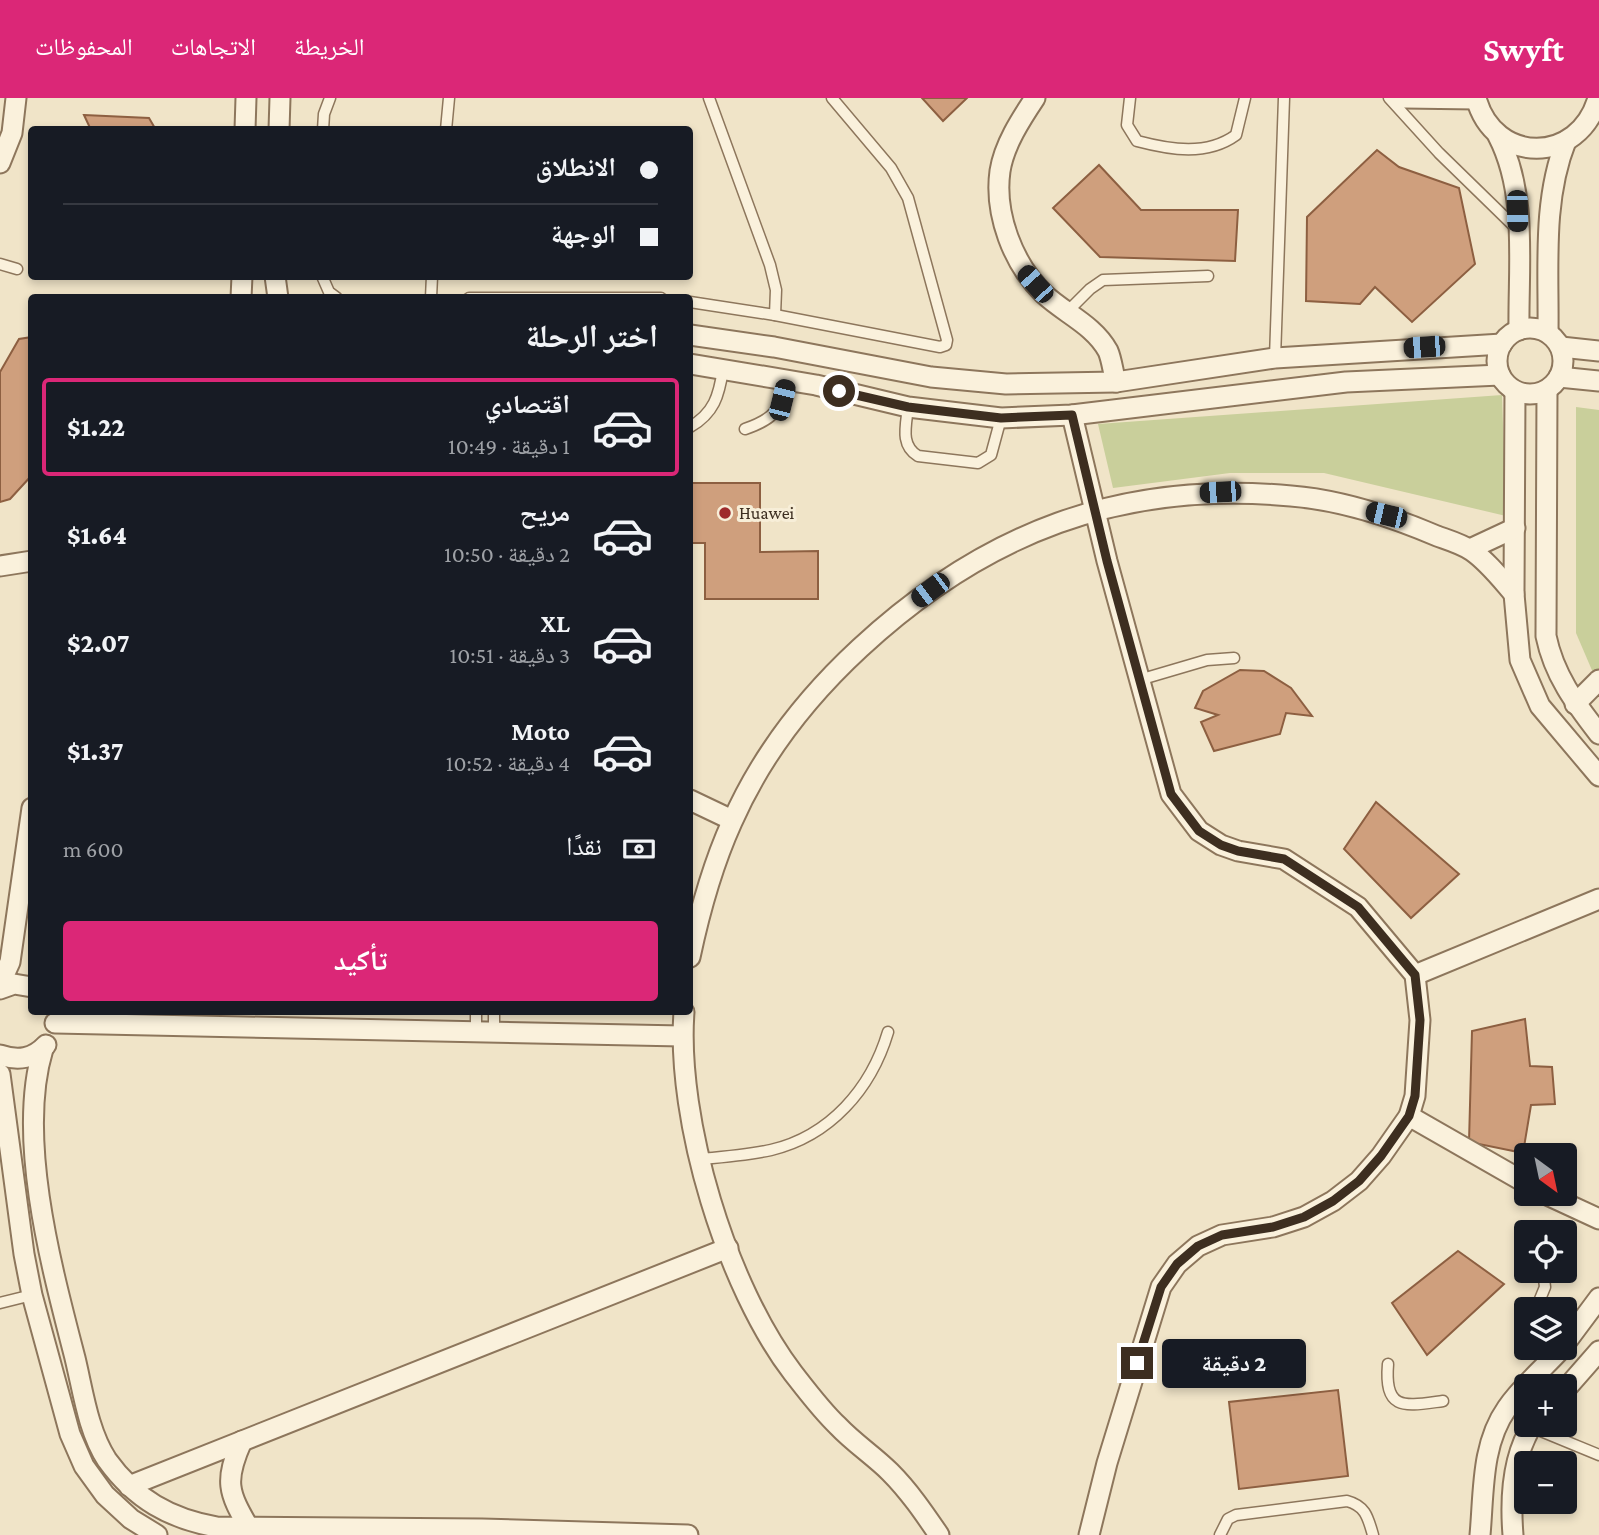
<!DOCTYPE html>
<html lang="ar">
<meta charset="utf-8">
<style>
body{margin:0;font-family:"Crimson Pro","Noto Naskh Arabic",serif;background:#242831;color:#f1f3f6;direction:rtl;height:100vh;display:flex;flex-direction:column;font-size:26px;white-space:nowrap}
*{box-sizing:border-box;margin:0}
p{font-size:23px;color:#9ea1a6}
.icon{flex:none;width:38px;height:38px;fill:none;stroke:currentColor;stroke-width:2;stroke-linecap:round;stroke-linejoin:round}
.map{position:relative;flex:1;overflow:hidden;direction:ltr}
.sheet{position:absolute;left:28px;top:196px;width:665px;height:721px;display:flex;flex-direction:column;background:#171b24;border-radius:7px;box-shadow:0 4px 10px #0003;direction:rtl}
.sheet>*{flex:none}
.top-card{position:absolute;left:28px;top:28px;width:665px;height:154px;border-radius:7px;box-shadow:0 4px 10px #0003;direction:rtl;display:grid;align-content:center;height:154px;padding:0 35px;background:#171b24}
.needle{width:46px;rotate:147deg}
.controls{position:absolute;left:1514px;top:1045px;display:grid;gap:14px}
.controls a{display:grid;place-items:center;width:63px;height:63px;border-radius:7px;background:#171b24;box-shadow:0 4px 10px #0003;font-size:35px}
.end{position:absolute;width:32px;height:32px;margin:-16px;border:9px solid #3d2e20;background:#fff;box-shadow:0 0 0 4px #fff}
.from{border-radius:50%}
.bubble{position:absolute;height:49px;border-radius:7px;background:#171b24;box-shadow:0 4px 10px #0003;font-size:23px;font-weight:800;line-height:49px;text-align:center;direction:rtl}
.car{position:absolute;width:21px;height:42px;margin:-21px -10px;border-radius:9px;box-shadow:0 0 5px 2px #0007;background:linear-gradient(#222 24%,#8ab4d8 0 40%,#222 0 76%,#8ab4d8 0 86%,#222 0)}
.top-card b{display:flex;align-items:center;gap:24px;height:66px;font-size:26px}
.top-card b+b{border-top:2px solid #363941}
.top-card i{width:18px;height:18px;background:#f1f3f6}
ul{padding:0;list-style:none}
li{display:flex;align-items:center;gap:21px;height:98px;margin:0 14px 10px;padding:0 21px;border:4px solid transparent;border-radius:7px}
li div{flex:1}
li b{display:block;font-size:26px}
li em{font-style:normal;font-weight:800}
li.on{border-color:#db2777}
li>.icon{width:63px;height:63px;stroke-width:1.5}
h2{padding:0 35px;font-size:32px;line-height:84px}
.pay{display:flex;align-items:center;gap:18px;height:77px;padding:0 35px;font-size:26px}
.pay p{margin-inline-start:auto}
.button{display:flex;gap:14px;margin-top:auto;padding:14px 35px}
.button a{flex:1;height:80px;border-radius:7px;background:#db2777;color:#fff;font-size:28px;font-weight:800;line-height:80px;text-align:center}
header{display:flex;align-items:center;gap:42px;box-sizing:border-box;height:98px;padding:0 35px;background:#db2777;color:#fff}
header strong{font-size:33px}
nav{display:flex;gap:38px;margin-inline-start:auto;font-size:24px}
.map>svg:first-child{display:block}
.green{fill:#c9cf9b}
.building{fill:#cf9f7d;stroke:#8d5f41;stroke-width:2}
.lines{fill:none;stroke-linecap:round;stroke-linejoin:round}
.lane-casing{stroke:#8d765c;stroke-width:13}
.street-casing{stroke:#8d765c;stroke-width:23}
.lane{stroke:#faf1dc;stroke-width:10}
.street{stroke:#faf1dc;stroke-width:19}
.route{stroke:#3d2e20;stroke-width:9}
.poi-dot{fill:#9e2a2b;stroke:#f7eed8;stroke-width:2.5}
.labels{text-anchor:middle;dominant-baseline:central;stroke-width:6;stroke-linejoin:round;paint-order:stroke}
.poi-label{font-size:18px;fill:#3d2e20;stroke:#f7eed8;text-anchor:start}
</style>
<header>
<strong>Swyft</strong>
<nav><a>الخريطة</a><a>الاتجاهات</a><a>المحفوظات</a></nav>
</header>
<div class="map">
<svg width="1599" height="1437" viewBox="0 0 1599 1437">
<rect width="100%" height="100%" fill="#f0e4c8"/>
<g class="green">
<path d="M1502,297L1506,418L1324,375H1230L1113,390L1098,326Z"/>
<path d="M1576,309L1599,312V572L1594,577L1576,535Z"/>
</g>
<g class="building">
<path d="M922,0H967L943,23Z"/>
<path d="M84,17L149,20L156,32H91Z"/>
<path d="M1377,52L1399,69L1459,90L1475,166L1412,224L1375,189L1360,206L1306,203L1307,119Z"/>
<path d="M1099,67L1141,112H1238L1235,163L1100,159L1053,110Z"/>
<path d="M32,239V377L10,401L0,404V274L19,241Z"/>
<path d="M690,385H760V454L818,453V501H705V445H690Z"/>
<path d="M1240,572L1264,573L1291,590L1312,618L1286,615L1280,636L1214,653L1201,624L1218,617L1195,610L1203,593Z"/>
<path d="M1376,704L1459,776L1411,820L1344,751Z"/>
<path d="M1525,921L1530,968L1552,969L1555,1006L1531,1007L1523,1055L1469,1044L1472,933Z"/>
<path d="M1458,1153L1504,1186L1427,1257L1392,1205Z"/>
<path d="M1338,1292L1348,1378L1239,1391L1229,1304Z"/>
</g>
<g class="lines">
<g class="lane-casing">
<g id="lane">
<path d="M709,0L770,167L776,192L775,217"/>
<path d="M1130,0L1127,27L1137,43C1171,52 1207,58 1236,37L1245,0"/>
<path d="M1389,0L1439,55L1518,132"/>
<path d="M323,32L324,16L330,0"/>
<path d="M446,32L449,0"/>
<path d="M0,166L17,171"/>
<path d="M322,178L329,194L337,200"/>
<path d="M431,200L432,178"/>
<path d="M469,200H661"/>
<path d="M690,204L775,217L940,249L946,247L947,242L908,100L891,70L832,0"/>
<path d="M1067,214L1090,191L1103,182L1208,178"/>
<path d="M1275,260L1284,0"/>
<path d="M908,309C906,328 900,347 918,358L978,365L991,357L1001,320"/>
<path d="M690,329C714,315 719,298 723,271"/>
<path d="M745,331C776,320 779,313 787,281"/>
<path d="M1139,582L1207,562L1234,560"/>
<path d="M476,934V914"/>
<path d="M494,934V914"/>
<path d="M701,1061C724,1059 748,1057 771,1052C830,1038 871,991 888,934"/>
<path d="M1522,1160L1526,1161"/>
<path d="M0,1205L32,1197"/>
<path d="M1536,1211L1545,1189L1543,1172"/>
<path d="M1388,1266C1384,1314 1405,1308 1443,1303"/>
<path d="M1531,1329L1599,1357"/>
<path d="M1220,1437L1228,1421L1236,1417L1347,1403C1366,1408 1368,1420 1373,1437"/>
</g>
</g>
<g class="street-casing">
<g id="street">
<path d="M1035,0C1021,21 1004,47 1000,73C994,116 1013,166 1044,196C1064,215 1094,227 1108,253C1112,262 1113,275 1116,284"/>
<path d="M1404,0L1476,1"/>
<path d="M1476,0C1494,67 1579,67 1598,0"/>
<path d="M245,32L246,0"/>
<path d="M279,32L280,0"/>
<path d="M1498,38C1528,96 1518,168 1519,232"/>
<path d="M0,65L12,35L16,0"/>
<path d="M275,178L278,200"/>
<path d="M241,200L242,178"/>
<circle cx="1530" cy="263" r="33"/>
<path d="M1548,235C1549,171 1542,103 1566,43"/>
<path d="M690,237L774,249L931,279L1006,286L1116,284L1275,260L1502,246"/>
<path d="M1561,249L1599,253"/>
<path d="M690,266L816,287L908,309L1001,320L1072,317L1346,284L1500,277"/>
<path d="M1559,279L1599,283"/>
<path d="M1547,292L1546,538C1554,577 1575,605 1599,636"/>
<path d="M1515,293L1514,496L1520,562L1540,608L1599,678"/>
<path d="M1072,317L1107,463L1171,696L1199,733L1221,747L1238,753L1284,761L1358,809L1415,877L1420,922L1415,998L1409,1018L1381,1058L1359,1083L1333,1103L1304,1119L1273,1129L1222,1137L1198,1148L1177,1166L1161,1189L1107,1365L1089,1437"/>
<path d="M1470,451L1515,430"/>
<path d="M0,468L32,463"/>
<path d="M1575,606L1599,582"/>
<path d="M690,702L732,722"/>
<path d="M690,859C700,812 712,768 732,724C761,658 807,599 860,550C984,435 1121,382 1291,398C1342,402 1390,418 1437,438C1448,442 1462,446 1472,453C1488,464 1501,481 1514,496"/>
<path d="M1415,877L1599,801"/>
<path d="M0,886L10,864L32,710"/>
<path d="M0,891L14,886L32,889"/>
<path d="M684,914C676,1022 727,1189 793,1275C807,1293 822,1313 838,1328C854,1345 874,1358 890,1374C909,1393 924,1415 939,1437"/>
<path d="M55,925L682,938"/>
<path d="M43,951C16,1040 52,1171 75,1260C83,1293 88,1333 107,1362C135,1401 170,1421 217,1429L482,1431L688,1437"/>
<path d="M0,957C18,963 33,961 46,947"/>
<path d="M0,976L24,1156L32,1197L70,1336L84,1368L105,1397L131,1421L157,1437"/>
<path d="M1409,1018L1526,1085"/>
<path d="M1545,1096L1599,1121"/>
<path d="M1564,1247L1599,1200"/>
<path d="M1564,1293L1599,1253"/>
<path d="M242,1343C224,1383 228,1394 249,1430"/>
<path d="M129,1388L728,1150"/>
<path d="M1480,1437C1484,1394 1481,1347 1507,1310C1522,1288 1544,1270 1562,1250"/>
<path d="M1513,1437C1510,1400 1512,1358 1533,1326"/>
</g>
</g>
<use href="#lane" class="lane"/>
<use href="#street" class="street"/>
</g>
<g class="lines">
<path class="route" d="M839,293L908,309L1001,320L1072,317L1107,463L1171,696L1199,733L1221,747L1238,753L1284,761L1358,809L1415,877L1420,922L1415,998L1409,1018L1381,1058L1359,1083L1333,1103L1304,1119L1273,1129L1222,1137L1198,1148L1177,1166L1161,1189L1137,1265"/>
</g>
<circle class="poi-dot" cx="725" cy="415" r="7"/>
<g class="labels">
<g class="poi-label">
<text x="739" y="415">Huawei</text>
</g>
</g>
</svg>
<div class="controls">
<a><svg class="needle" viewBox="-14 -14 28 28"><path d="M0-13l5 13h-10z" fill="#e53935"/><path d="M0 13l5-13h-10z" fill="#9ea1a6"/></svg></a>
<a><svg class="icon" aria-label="locate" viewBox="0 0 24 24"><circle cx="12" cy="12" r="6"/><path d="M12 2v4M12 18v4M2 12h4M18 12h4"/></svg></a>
<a><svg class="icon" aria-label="layers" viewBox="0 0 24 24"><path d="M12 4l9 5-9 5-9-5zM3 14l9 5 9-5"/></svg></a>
<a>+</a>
<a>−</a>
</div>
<i class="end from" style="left:839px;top:293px"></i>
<i class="end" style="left:1137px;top:1265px"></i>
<div class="bubble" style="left:1162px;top:1241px;width:144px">2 دقيقة</div>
<i class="car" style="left:1517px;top:113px;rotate:179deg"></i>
<i class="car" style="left:1035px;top:186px;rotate:318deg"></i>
<i class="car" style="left:1424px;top:249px;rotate:266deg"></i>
<i class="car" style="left:782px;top:302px;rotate:14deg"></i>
<i class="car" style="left:1220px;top:394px;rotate:267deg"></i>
<i class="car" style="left:1386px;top:417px;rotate:283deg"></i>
<i class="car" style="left:930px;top:492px;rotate:233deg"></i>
<div class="top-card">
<b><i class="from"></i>الانطلاق</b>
<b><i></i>الوجهة</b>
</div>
<section class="sheet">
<h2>اختر الرحلة</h2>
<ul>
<li class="on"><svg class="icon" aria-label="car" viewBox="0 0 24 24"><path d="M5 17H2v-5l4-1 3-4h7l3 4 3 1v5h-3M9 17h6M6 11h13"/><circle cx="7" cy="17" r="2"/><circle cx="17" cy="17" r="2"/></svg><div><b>اقتصادي</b><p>1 دقيقة · 10:49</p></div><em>$1.22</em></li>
<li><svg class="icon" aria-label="car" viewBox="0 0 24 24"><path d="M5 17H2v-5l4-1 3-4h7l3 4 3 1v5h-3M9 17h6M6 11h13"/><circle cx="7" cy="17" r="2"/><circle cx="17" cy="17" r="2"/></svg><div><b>مريح</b><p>2 دقيقة · 10:50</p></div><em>$1.64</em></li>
<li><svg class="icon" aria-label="car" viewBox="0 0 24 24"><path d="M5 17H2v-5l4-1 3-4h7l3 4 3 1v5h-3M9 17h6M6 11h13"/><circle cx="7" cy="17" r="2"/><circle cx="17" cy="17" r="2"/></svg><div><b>XL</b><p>3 دقيقة · 10:51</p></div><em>$2.07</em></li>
<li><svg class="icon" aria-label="car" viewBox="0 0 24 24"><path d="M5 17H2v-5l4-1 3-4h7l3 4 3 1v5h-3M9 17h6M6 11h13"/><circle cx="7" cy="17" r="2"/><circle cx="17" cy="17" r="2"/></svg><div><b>Moto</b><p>4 دقيقة · 10:52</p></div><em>$1.37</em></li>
</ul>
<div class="pay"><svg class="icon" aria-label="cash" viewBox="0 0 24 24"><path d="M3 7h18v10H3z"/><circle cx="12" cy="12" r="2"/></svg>نقدًا<p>600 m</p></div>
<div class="button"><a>تأكيد</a></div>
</section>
</div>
